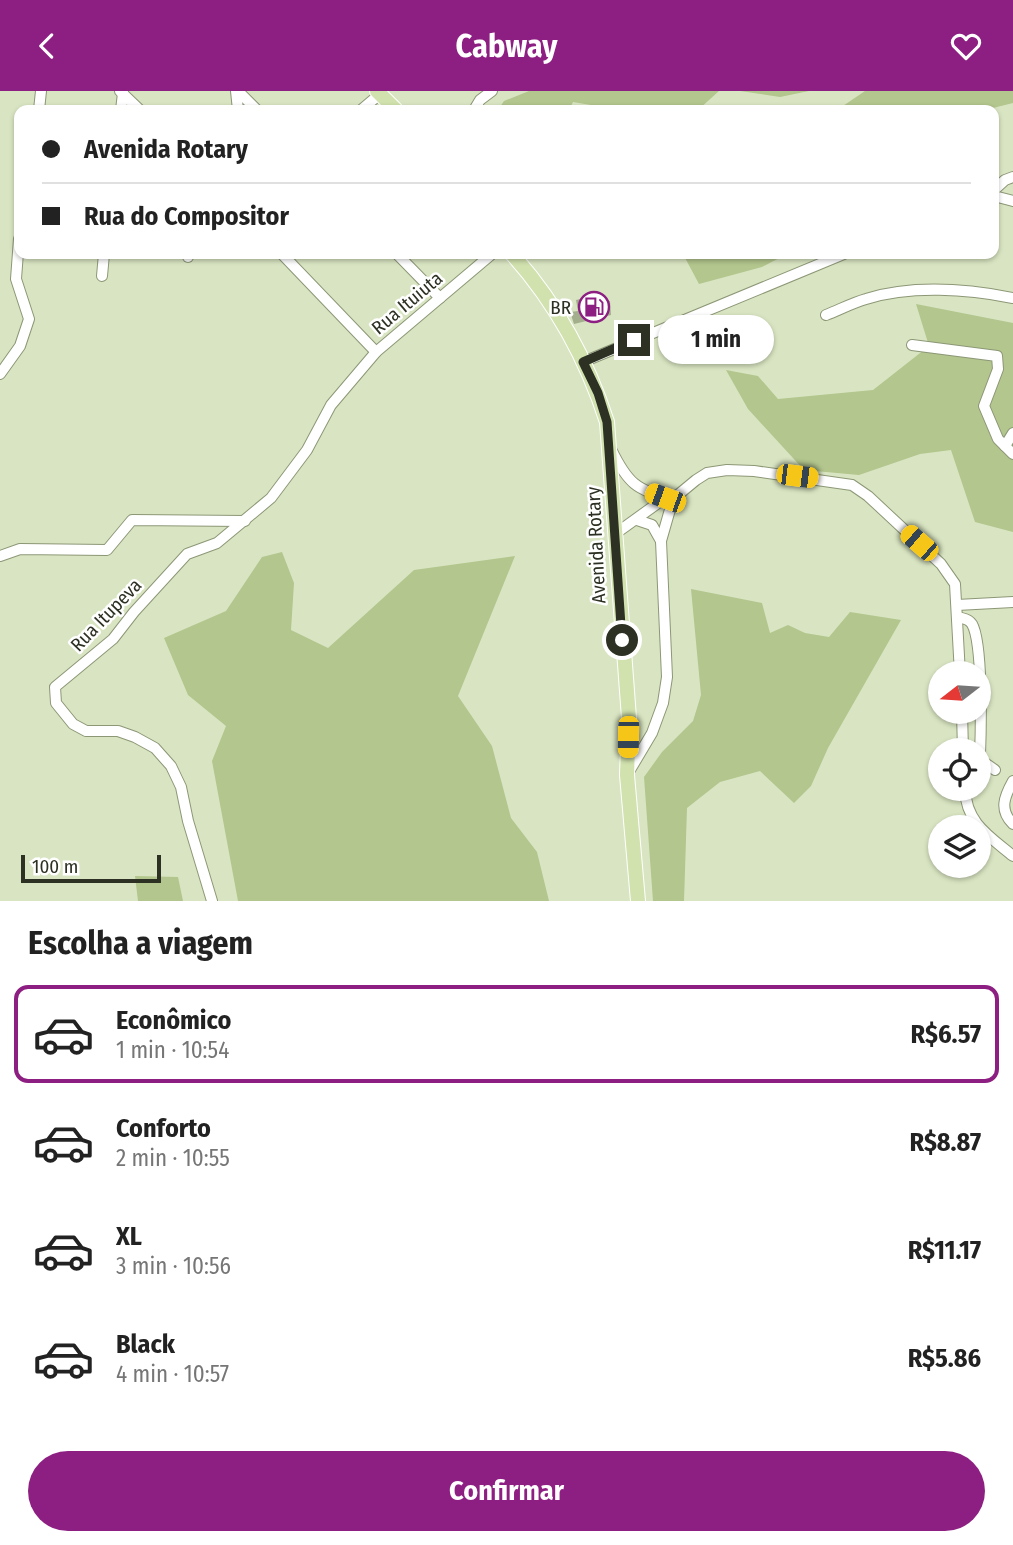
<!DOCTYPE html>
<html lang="pt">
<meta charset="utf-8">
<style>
body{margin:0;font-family:"Fira Sans Condensed",sans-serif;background:#f2f2f2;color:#222;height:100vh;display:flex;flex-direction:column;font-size:26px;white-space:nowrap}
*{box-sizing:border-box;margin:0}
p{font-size:23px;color:#767676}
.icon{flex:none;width:38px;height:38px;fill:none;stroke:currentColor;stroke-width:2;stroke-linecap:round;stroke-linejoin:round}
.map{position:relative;height:810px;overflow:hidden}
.drawer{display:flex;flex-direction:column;background:#fff;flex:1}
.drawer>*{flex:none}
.guide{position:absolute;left:14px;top:14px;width:985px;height:154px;border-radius:14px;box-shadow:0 2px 5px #0004;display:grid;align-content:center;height:154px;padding:0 28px;background:#fff}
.needle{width:46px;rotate:253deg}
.tools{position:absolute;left:928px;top:570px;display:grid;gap:14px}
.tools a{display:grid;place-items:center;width:63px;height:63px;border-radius:50%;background:#fff;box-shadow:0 2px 5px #0004;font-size:35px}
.scale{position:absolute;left:21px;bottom:18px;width:140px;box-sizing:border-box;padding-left:7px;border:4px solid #2c3123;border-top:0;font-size:19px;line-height:24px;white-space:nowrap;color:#2c3123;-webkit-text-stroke:5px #fff;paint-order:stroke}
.end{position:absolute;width:32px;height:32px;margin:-16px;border:9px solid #2c3123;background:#fff;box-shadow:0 0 0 4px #fff}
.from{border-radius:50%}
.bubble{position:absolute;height:49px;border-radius:24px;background:#fff;box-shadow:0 2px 5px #0004;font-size:23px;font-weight:700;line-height:49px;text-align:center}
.car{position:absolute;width:21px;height:42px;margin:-21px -10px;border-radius:9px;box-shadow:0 0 5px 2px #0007;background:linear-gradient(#f5c518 24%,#345 0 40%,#f5c518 0 76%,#345 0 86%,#f5c518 0)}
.guide b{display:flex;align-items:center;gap:24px;height:66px;font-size:26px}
.guide b+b{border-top:2px solid #e0e0e0}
.guide i{width:18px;height:18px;background:#222}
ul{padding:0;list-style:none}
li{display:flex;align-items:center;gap:21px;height:98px;margin:0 14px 10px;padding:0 14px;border:4px solid transparent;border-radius:14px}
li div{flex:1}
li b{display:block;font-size:26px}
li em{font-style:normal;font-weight:700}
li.on{border-color:#8e1f82}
li>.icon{width:63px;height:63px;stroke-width:1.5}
h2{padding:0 28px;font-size:32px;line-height:84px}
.button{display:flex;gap:14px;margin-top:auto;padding:14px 28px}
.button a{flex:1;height:80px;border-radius:42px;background:#8e1f82;color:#fff;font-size:28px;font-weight:700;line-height:80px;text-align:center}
header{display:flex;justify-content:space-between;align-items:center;height:91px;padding:0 28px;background:#8e1f82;color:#fff;font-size:32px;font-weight:700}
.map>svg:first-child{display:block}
.green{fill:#b3c68d}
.building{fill:#a3ae8d}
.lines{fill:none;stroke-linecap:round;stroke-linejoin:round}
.minor-casing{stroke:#8c9776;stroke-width:12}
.major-casing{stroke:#fff;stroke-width:16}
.minor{stroke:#fff;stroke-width:10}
.major{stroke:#d1e2ae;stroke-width:14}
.route{stroke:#2c3123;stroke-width:9}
.labels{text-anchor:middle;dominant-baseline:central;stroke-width:5;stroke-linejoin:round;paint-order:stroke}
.street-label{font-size:19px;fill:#2c3123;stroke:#fff}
.poi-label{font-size:19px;fill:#2c3123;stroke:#fff;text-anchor:end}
</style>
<header><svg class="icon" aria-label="back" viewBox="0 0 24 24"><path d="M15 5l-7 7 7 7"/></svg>Cabway<svg class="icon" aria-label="heart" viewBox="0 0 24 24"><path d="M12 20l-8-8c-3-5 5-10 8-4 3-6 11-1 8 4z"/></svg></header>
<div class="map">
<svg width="1013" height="810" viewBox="0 0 1013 810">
<rect width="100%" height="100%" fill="#d9e5c2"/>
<g class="green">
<path d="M529,0H719L698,19H621L573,11L569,19H498L504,10Z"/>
<path d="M740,0H809L780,6Z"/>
<path d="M865,0H1013V12L985,19H837Z"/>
<path d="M683,163H787L762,176L699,193Z"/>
<path d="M916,213L1013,232V441L975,431L951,359L920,363L859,384L804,379L748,318L726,279L758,285L778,308L873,299L929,255Z"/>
<path d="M282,461L294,492L291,539L328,557L414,479L515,465L458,605L492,655L511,727L537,761L549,810H238L212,670L226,635L188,604L164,547L226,520L262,466Z"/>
<path d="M691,498L762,512L770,542L788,534L805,542L829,546L850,521L901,529L828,657L811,695L794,712L760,680L720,691L687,717L684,810H653L644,686L662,661L693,630L701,604Z"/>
<path d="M135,785L178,786L183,810H138Z"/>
</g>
<path class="building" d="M596,204L597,213L610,210L611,224L574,233L570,221L578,220L576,209Z"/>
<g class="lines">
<g class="minor-casing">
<g id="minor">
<path d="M120,0L140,19"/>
<path d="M236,0L238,19"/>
<path d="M238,0L257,19"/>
<path d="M39,19L41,0"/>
<path d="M121,19L123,2"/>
<path d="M361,19L380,3"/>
<path d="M474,19L480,9L492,0"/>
<path d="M994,99L1005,89L1013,86"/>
<path d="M994,105L1013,110"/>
<path d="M282,163L376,261"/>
<path d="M397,163L440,207"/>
<path d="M188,166V163"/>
<path d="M102,185L104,163"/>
<path d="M826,224C839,219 852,212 866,208C911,194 967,198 1013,207"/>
<path d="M912,254L997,265L998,278L984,315L998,348L1013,363"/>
<path d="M583,271L844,163"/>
<path d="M0,283L20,255L29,228L16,188L19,148"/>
<path d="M1005,355L1013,342"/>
<path d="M611,358C627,391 636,400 673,408"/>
<path d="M637,429L652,434L661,450"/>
<path d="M615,443L665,407"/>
<path d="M0,465L20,458L107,459L132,429L245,430"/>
<path d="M957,514L1013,511"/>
<path d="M958,526C963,528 968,527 972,533C983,552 981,639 980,664L982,670L995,679"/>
<path d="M962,621L963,660"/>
<path d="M627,684L652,642L663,612L667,586L661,450L673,408L696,389L707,382L727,379L754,380L852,394L868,405L941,473L955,493L960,583"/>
<path d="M1013,690C1004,706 999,719 1013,733"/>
<path d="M965,698C966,732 989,745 1013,765"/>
<path d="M212,810L188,730L181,696L171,675L155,657L135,646L118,640H86L73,633L56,612L55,596L113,548L134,521L187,463L217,452L271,407L307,359L331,314L376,261L492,163"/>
</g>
</g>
<g class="major-casing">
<g id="major">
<path d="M377,0L396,19"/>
<path d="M512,163C556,212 587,269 607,331L629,627L627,684L638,810"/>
</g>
</g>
<use href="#minor" class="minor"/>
<use href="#major" class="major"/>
</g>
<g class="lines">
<path class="route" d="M622,549L607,331L598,302L583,271L634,249"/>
</g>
<defs>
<g id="fuel-ring" transform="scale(1.575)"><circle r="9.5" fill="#fff" stroke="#8e1f82" stroke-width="1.5"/><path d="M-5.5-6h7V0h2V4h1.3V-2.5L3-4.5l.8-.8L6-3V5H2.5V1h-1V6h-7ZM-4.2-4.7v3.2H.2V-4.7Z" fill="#8e1f82"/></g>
</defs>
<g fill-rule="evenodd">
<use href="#fuel-ring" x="594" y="216"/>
</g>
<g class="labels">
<g class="street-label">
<text transform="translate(407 212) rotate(-40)">Rua Ituiuta</text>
<text transform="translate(596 454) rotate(-93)">Avenida Rotary</text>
<text transform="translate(106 524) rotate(-46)">Rua Itupeva</text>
</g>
<g class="poi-label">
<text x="571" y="216">BR</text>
</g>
</g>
</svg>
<div class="tools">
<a><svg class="needle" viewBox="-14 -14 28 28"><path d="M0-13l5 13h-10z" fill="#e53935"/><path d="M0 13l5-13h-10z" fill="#767676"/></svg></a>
<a><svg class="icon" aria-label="locate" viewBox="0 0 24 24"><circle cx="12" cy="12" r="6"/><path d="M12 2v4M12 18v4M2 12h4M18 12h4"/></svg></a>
<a><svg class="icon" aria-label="layers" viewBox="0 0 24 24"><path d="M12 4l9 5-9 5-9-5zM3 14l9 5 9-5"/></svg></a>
</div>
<div class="scale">100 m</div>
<i class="end from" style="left:622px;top:549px"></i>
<i class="end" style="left:634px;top:249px"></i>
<div class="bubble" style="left:658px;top:224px;width:116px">1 min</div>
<i class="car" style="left:797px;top:385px;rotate:97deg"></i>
<i class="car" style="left:665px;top:407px;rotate:290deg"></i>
<i class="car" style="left:919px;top:452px;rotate:311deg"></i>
<i class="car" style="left:628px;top:646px;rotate:181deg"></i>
<div class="guide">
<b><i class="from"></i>Avenida Rotary</b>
<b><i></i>Rua do Compositor</b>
</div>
</div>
<section class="drawer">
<h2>Escolha a viagem</h2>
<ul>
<li class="on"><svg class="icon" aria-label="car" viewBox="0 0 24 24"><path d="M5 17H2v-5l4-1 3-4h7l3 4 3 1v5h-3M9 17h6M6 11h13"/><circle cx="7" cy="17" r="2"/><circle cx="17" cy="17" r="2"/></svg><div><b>Econômico</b><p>1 min · 10:54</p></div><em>R$6.57</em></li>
<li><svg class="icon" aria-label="car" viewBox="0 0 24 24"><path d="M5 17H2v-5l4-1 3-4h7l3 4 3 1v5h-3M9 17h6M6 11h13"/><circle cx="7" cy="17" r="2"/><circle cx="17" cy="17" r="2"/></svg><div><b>Conforto</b><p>2 min · 10:55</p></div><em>R$8.87</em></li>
<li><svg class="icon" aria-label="car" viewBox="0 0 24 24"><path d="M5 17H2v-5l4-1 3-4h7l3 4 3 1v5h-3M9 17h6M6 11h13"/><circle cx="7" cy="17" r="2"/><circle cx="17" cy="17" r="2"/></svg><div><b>XL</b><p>3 min · 10:56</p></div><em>R$11.17</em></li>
<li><svg class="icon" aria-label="car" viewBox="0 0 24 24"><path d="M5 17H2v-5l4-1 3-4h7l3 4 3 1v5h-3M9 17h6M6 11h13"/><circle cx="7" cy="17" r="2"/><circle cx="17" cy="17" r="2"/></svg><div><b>Black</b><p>4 min · 10:57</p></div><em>R$5.86</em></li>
</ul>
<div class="button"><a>Confirmar</a></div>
</section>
